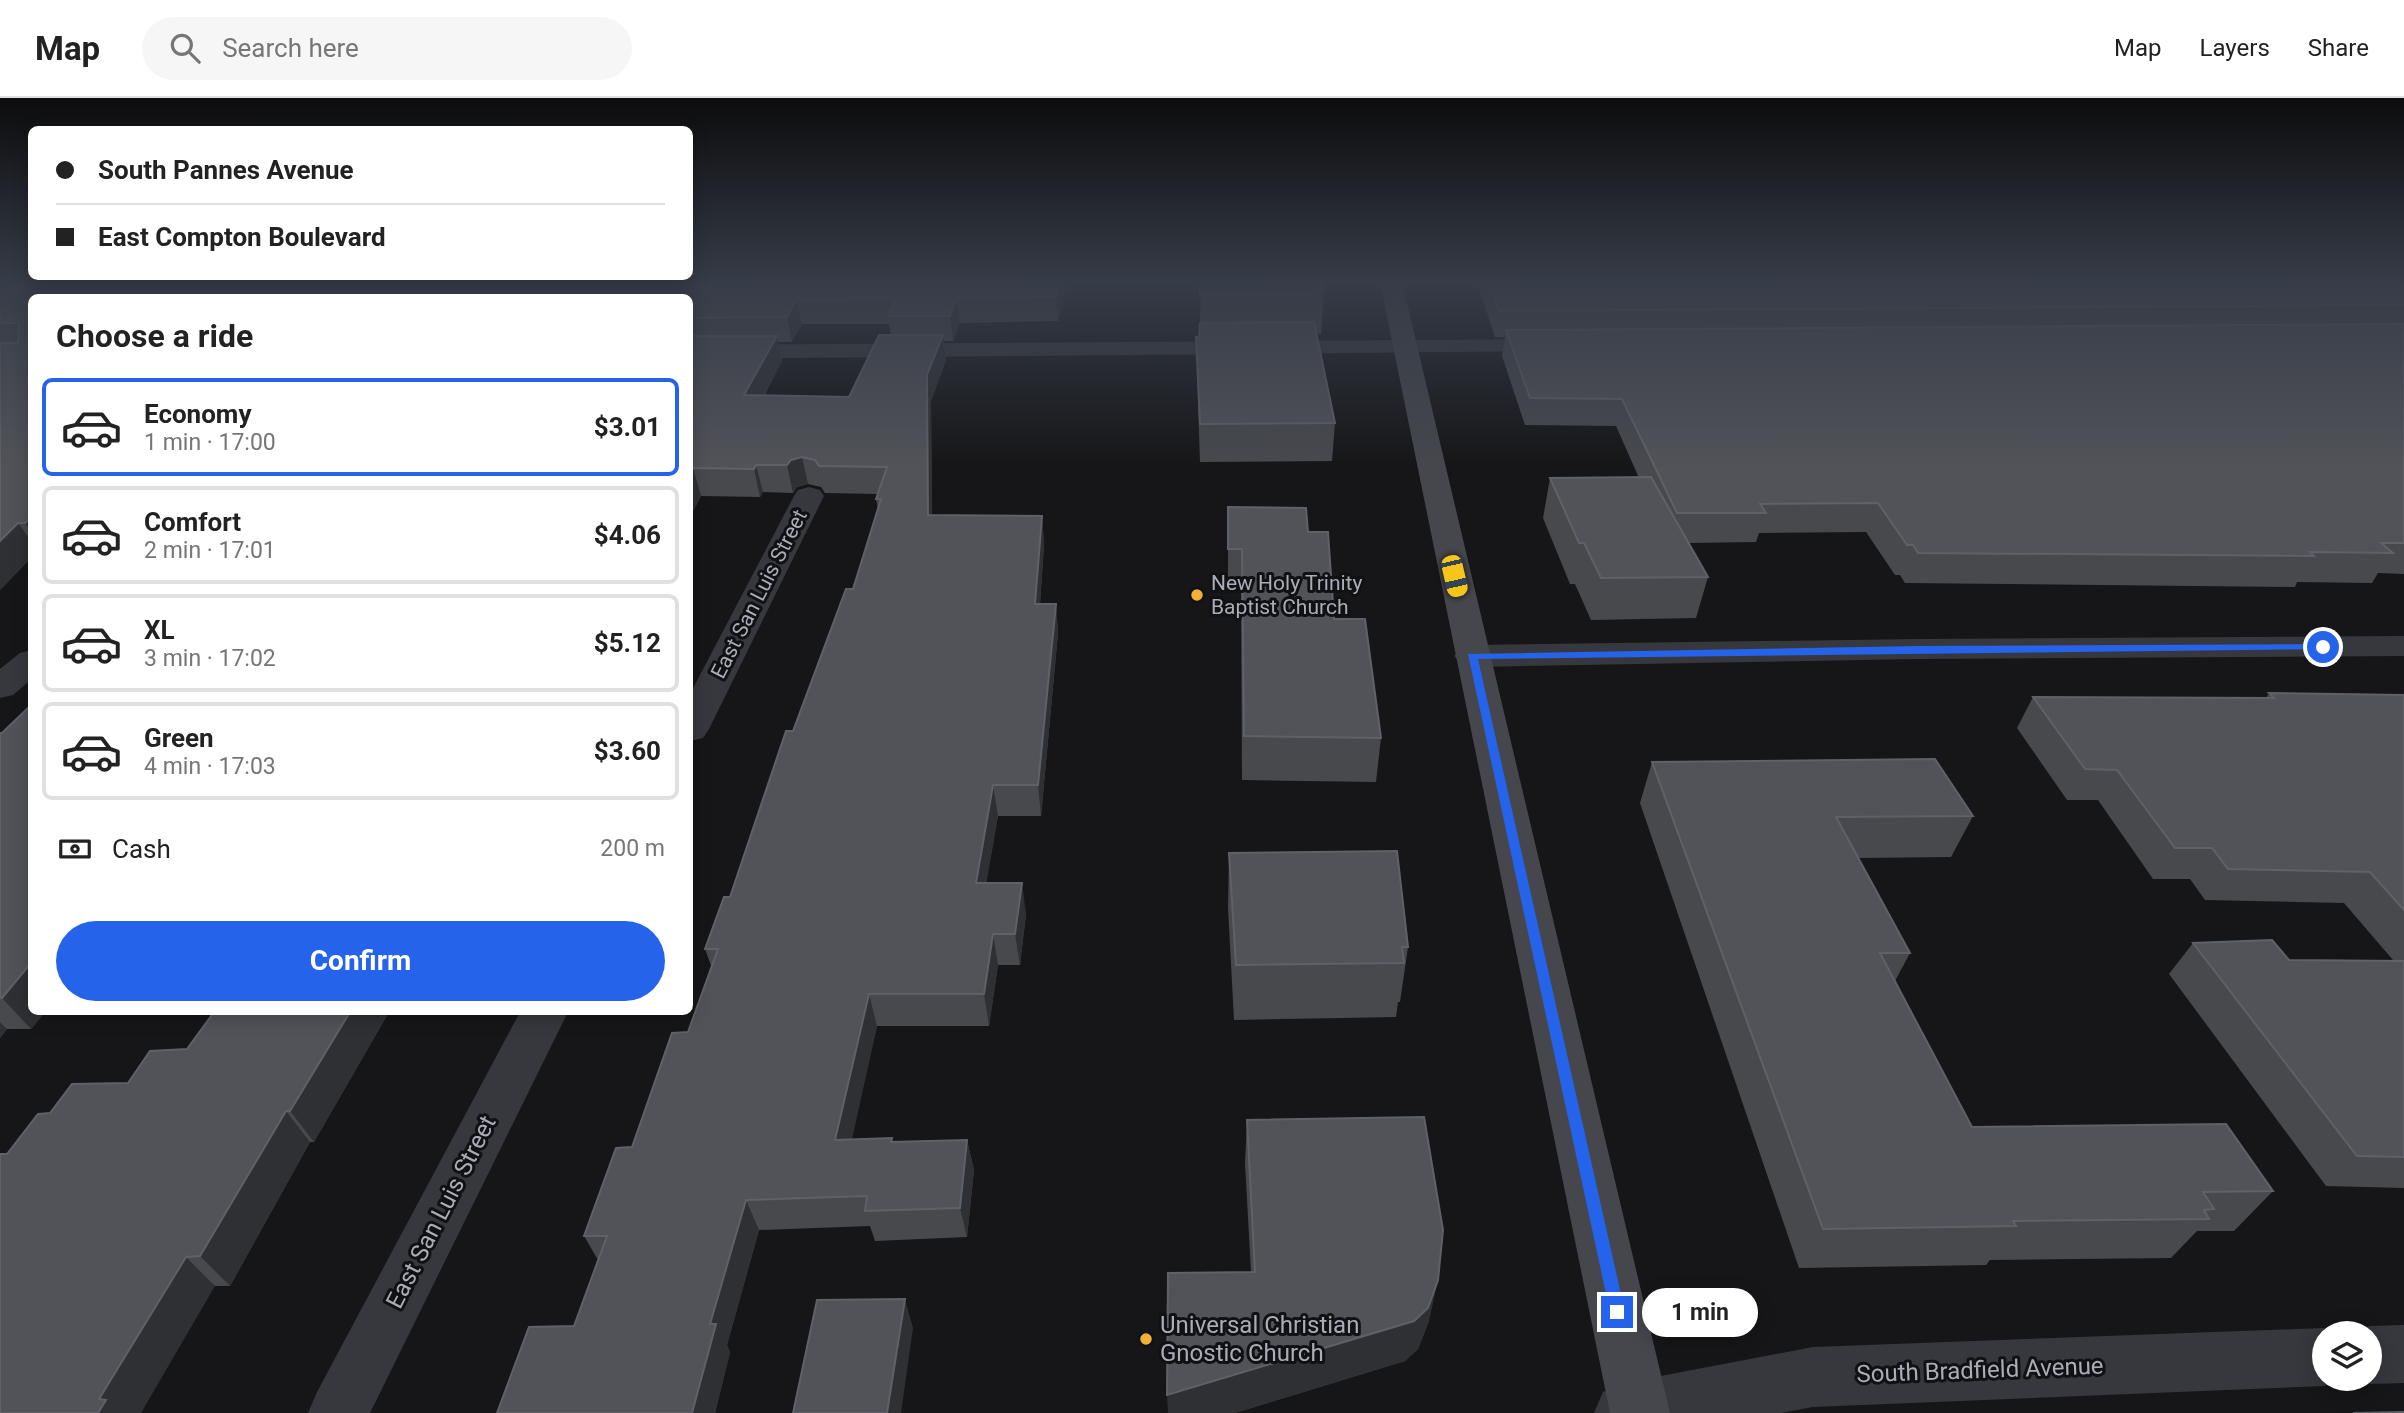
<!DOCTYPE html>
<meta charset="utf-8">
<style>
body{margin:0;font-family:Roboto,sans-serif;background:#f6f6f6;color:#222;height:100vh;display:flex;flex-direction:column;font-size:26px;white-space:nowrap}
*{box-sizing:border-box;margin:0}
p{font-size:23px;color:#767676}
.icon{flex:none;width:38px;height:38px;fill:none;stroke:currentColor;stroke-width:2;stroke-linecap:round;stroke-linejoin:round}
.map{position:relative;flex:1;overflow:hidden}
.drawer{position:absolute;left:28px;top:196px;width:665px;height:721px;display:flex;flex-direction:column;background:#fff;border-radius:10px;box-shadow:0 4px 18px #0003}
.drawer>*{flex:none}
.banner{position:absolute;left:28px;top:28px;width:665px;height:154px;border-radius:10px;box-shadow:0 4px 18px #0003;display:grid;align-content:center;height:154px;padding:0 28px;background:#fff}
.tools{position:absolute;left:2312px;top:1223px;display:grid;gap:14px}
.tools a{display:grid;place-items:center;width:70px;height:70px;border-radius:50%;background:#fff;box-shadow:0 4px 18px #0003;font-size:35px}
.end{position:absolute;width:32px;height:32px;margin:-16px;border:9px solid #2563eb;background:#fff;box-shadow:0 0 0 4px #fff}
.from{border-radius:50%}
.bubble{position:absolute;height:49px;border-radius:24px;background:#fff;box-shadow:0 4px 18px #0003;font-size:23px;font-weight:700;line-height:49px;text-align:center}
.car{position:absolute;width:21px;height:42px;margin:-21px -10px;border-radius:9px;box-shadow:0 0 5px 2px #0007;background:linear-gradient(#f5c518 24%,#345 0 40%,#f5c518 0 76%,#345 0 86%,#f5c518 0)}
.banner b{display:flex;align-items:center;gap:24px;height:66px;font-size:26px}
.banner b+b{border-top:2px solid #e0e0e0}
.banner i{width:18px;height:18px;background:#222}
ul{padding:0;list-style:none}
li{display:flex;align-items:center;gap:21px;height:98px;margin:0 14px 10px;padding:0 14px;border:4px solid #e0e0e0;border-radius:10px}
li div{flex:1}
li b{display:block;font-size:26px}
li em{font-style:normal;font-weight:700}
li.on{border-color:#2563eb}
li>.icon{width:63px;height:63px;stroke-width:1.5}
h2{padding:0 28px;font-size:32px;line-height:84px}
.pay{display:flex;align-items:center;gap:18px;height:77px;padding:0 28px;font-size:26px}
.pay p{margin-inline-start:auto}
.primary-button{display:flex;gap:14px;margin-top:auto;padding:14px 28px}
.primary-button a{flex:1;height:80px;border-radius:42px;background:#2563eb;color:#fff;font-size:28px;font-weight:700;line-height:80px;text-align:center}
header{display:flex;align-items:center;gap:42px;box-sizing:border-box;height:98px;padding:0 35px;background:#fff;border-bottom:2px solid #e0e0e0}
header strong{font-size:33px}
nav{display:flex;gap:38px;margin-inline-start:auto;font-size:24px}
.search{width:490px;height:63px;background:#f6f6f6;display:flex;align-items:center;gap:18px;box-sizing:border-box;padding:0 24px;border-radius:38px;color:#767676;font-size:26px}
.map>svg:first-child{display:block}
.lines{fill:none;stroke-linecap:round;stroke-linejoin:round}
.street{fill:#37383d;fill-rule:evenodd}
.secondary{fill:#45474d;fill-rule:evenodd}
.wall{fill:#47494d;fill-rule:evenodd}
.shaded-wall{fill:#2f3033}
.building{fill:#525359;stroke:#5f6168;stroke-width:2}
.route{fill:#2563eb}
.poi-dot{fill:#f2b134;stroke:#111113;stroke-width:2.5}
.labels{text-anchor:middle;dominant-baseline:central;stroke-width:6;stroke-linejoin:round;paint-order:stroke}
.poi-label{font-size:21px;fill:#a8adb8;stroke:#111113;text-anchor:start}
.street-label{font-size:21px;fill:#a8adb8;stroke:#111113}
.near-street-label{font-size:24px;fill:#a8adb8;stroke:#111113}
.near-poi-label{font-size:24px;fill:#a8adb8;stroke:#111113;text-anchor:start}
</style>
<header>
<strong>Map</strong>
<div class="search"><svg class="icon" aria-label="search" viewBox="0 0 24 24"><circle cx="10" cy="10" r="6"/><path d="M15 15l6 6"/></svg>Search here</div>
<nav><a>Map</a><a>Layers</a><a>Share</a></nav>
</header>
<div class="map">
<svg width="2404" height="1315" viewBox="0 0 2404 1315">
<rect width="100%" height="100%" fill="#161618"/>
<g class="lines">
<g class="street">
<path d="M1555,241L1564,243L1567,248L1564,253L690,261V247Z"/>
<path d="M809,389L820,392L824,398L709,631L703,640L690,643V596L794,398L798,392Z"/>
<path d="M2404,538V558L1918,561L1472,569L1460,565L1454,558L1460,551L1472,547L1918,541Z"/>
<path d="M32,552V581L13,597L0,600V571L20,555Z"/>
<path d="M520,914H568L370,1315H308L317,1294Z"/>
<path d="M2404,1227V1285L2370,1286L2357,1281H2370V1236H2351L2370,1228Z"/>
<path d="M2324,1230L2338,1236H2324V1281H2342L2324,1288L1813,1309L1781,1315H1594L1603,1294L1624,1285L1813,1249Z"/>
</g>
<path class="secondary" d="M1380,184H1402L1670,1315H1610Z"/>
</g>
<g class="wall">
<path d="M0,184H1068L1058,223L960,225L953,243H944L946,262L931,303L932,417L1042,418L1044,447L1040,506H1056L1058,535L1041,718H998L986,785L1026,816L1020,867H998L989,928H877L851,1042L892,1040L893,1044L967,1042L974,1072L967,1139L875,1143L870,1128L759,1132L727,1247L730,1254L715,1315H497L574,1228L598,1162L584,1138L632,1049L688,934L712,870L705,851L730,799L793,633L853,491L878,411L876,401L878,396L825,395L821,389L808,386L797,389L793,395L763,394L760,399L701,398L690,419V200H32V459L0,492ZM802,226H889L891,237L849,299L764,298L782,263L778,244H792Z"/>
<path d="M1201,184L1324,193L1321,236H1317L1335,325L1332,363L1200,364L1197,274L1196,239H1199L1200,225Z"/>
<path d="M1477,184H2404V476L2378,475L2372,485L2297,484L2295,489L1905,485L1900,477H1895L1866,434L1759,435L1756,444L1689,445L1708,479L1696,520L1591,522L1575,486H1570L1543,420L1550,380H1639L1616,328L1525,327L1502,258L1505,239H1495Z"/>
<path d="M1228,409L1308,434L1334,521L1381,640L1376,684L1242,682L1241,492H1228Z"/>
<path d="M2269,595L2404,597V1090L2326,1088L2169,876L2193,845L2289,862H2393L2344,805L2205,802L2190,781H2153L2098,702H2067L2017,630L2033,599L2266,600Z"/>
<path d="M0,635L32,914H45L31,931H7L0,940Z"/>
<path d="M1652,664L1973,718L1951,759L1858,760L1910,855L1895,883L1972,1029L2273,1093L2234,1133H2197L2171,1160L1990,1162L1986,1167L1799,1170L1640,705Z"/>
<path d="M1229,755L1408,849L1400,904H1398L1396,919L1234,922L1228,810Z"/>
<path d="M214,914H389L314,1044H310L230,1188H215L7,1056L50,1015L128,985L187,951Z"/>
<path d="M1247,1022L1429,1223L1418,1251L1405,1263L1235,1315H1168L1251,1174L1245,1065Z"/>
</g>
<g class="shaded-wall">
<path d="M1060,184H1068L1058,223L1056,199Z"/>
<path d="M957,200L960,225L953,243L950,218Z"/>
<path d="M796,202L802,226L792,244L787,219Z"/>
<path d="M943,237L946,262L931,303L932,445L928,417L927,277Z"/>
<path d="M777,238L782,263L750,323L744,297Z"/>
<path d="M802,359L808,386L797,389L793,395L787,367L791,362Z"/>
<path d="M756,367L763,394L760,399L754,371Z"/>
<path d="M693,370L701,398L690,419V377Z"/>
<path d="M1042,418L1044,447L1038,536L1035,506Z"/>
<path d="M32,419V435L25,425Z"/>
<path d="M18,425L32,444V459L0,492V443Z"/>
<path d="M1056,506L1058,535L1041,718L1038,687Z"/>
<path d="M993,687L998,718L981,816L976,785Z"/>
<path d="M1022,785L1026,816L1020,867L1015,836Z"/>
<path d="M993,836L998,867L989,928L984,896Z"/>
<path d="M32,864V914H45L31,931L2,900Z"/>
<path d="M869,896L877,928L845,1073L835,1042Z"/>
<path d="M350,914H389L314,1044L290,1013Z"/>
<path d="M0,924L7,931L0,940Z"/>
<path d="M286,1013L310,1044L230,1188L200,1158Z"/>
<path d="M967,1042L974,1072L967,1139L960,1110Z"/>
<path d="M746,1102L759,1132L727,1247L730,1254L715,1315H692L710,1226Z"/>
<path d="M186,1159L215,1188L141,1315H98L99,1301Z"/>
<path d="M1438,1182L1429,1223L1418,1251L1405,1263L1235,1315H1168L1167,1297Z"/>
<path d="M905,1201L913,1230L901,1315H887Z"/>
</g>
<g class="building">
<path d="M0,184H1060L1056,199L957,200L950,218H888L896,201L796,202L787,219L690,220V200H32V419L25,425H18L0,443V245H18L19,225H0Z"/>
<path d="M1201,184H1323L1324,193H1310L1311,197L1200,198Z"/>
<path d="M1489,184H2404V207L1499,213Z"/>
<path d="M1314,224L1335,325L1200,326L1196,239H1199L1200,225Z"/>
<path d="M2404,226V445H2381L2393,455L2310,454L2314,458L1918,455L1913,447H1907L1878,405L1760,406L1766,415H1677L1622,301L1530,300L1506,232Z"/>
<path d="M879,237H943L927,277L928,417L1042,418L1035,506H1056L1038,687H993L976,785H1022L1015,836H993L984,896H869L835,1042L892,1040L891,1044L967,1042L960,1110L865,1113L867,1098L746,1102L710,1226H716L692,1315H497L529,1229L574,1228L607,1138H584L616,1050L632,1049L672,935L688,934L718,851H705L724,799H730L786,633H793L846,491H853L881,401H876L887,369L819,368L815,362L802,359L791,362L787,367H756L754,371L693,370L690,377V238H777L744,297L849,299Z"/>
<path d="M1651,379L1708,479L1601,480L1584,445H1579L1550,380Z"/>
<path d="M1228,409L1306,410L1308,434H1328L1334,521H1365L1381,640L1244,638L1242,451H1228Z"/>
<path d="M2269,595L2404,597V812L2370,774L2228,771L2212,750H2175L2117,672L2085,671L2033,599L2274,600Z"/>
<path d="M32,606V864L2,900H0V635H2Z"/>
<path d="M1935,661L1973,718L1836,719L1910,855H1880L1972,1029L2226,1026L2273,1093L2203,1094L2214,1111L2204,1112L2209,1121L2013,1123L2016,1128L1823,1131L1652,664Z"/>
<path d="M1397,753L1408,849H1402L1404,865L1236,867L1229,755Z"/>
<path d="M2272,842L2289,862L2404,863V1059L2357,1058L2193,845Z"/>
<path d="M214,914H350L290,1013H286L200,1158L186,1159L99,1301L106,1302L98,1315H0V1056H7L38,1016L50,1015L72,986L128,985L150,953L187,951Z"/>
<path d="M1424,1019L1443,1132L1438,1182L1428,1210L1414,1223L1167,1297L1168,1175L1255,1174L1247,1022Z"/>
<path d="M905,1201L887,1315H793L817,1202Z"/>
<path d="M2404,1314V1315H2353Z"/>
</g>
<linearGradient id="sky" x2="0" y2="1"><stop stop-color="#0c0c0d"/><stop offset="0.5" stop-color="#363c48"/><stop offset="1" stop-color="#363c48" stop-opacity="0"/></linearGradient>
<rect width="2404" height="368" fill="url(#sky)"/>
<path class="route" d="M2323,546L2328,549L2327,551L1478,561L1625,1214L1623,1219L1617,1222L1611,1219L1468,556L1918,548Z"/>
<g class="poi-dot">
<circle cx="1197" cy="497" r="7"/>
<circle cx="1146" cy="1241" r="7"/>
</g>
<g class="labels">
<g class="poi-label">
<text x="1211" y="485">New Holy Trinity<tspan x="1211" dy="24">Baptist Church</tspan></text>
</g>
<g class="street-label">
<text transform="translate(759 496) rotate(-63)">East San Luis Street</text>
</g>
<g class="near-street-label">
<text transform="translate(441 1114) rotate(-63)">East San Luis Street</text>
<text transform="translate(1980 1272) rotate(-2)">South Bradfield Avenue</text>
</g>
<g class="near-poi-label">
<text x="1160" y="1227">Universal Christian<tspan x="1160" dy="28">Gnostic Church</tspan></text>
</g>
</g>
</svg>
<div class="tools">
<a><svg class="icon" aria-label="layers" viewBox="0 0 24 24"><path d="M12 4l9 5-9 5-9-5zM3 14l9 5 9-5"/></svg></a>
</div>
<i class="end from" style="left:2323px;top:549px"></i>
<i class="end" style="left:1617px;top:1214px"></i>
<div class="bubble" style="left:1642px;top:1190px;width:116px">1 min</div>
<i class="car" style="left:1454px;top:478px;rotate:167deg"></i>
<div class="banner">
<b><i class="from"></i>South Pannes Avenue</b>
<b><i></i>East Compton Boulevard</b>
</div>
<section class="drawer">
<h2>Choose a ride</h2>
<ul>
<li class="on"><svg class="icon" aria-label="car" viewBox="0 0 24 24"><path d="M5 17H2v-5l4-1 3-4h7l3 4 3 1v5h-3M9 17h6M6 11h13"/><circle cx="7" cy="17" r="2"/><circle cx="17" cy="17" r="2"/></svg><div><b>Economy</b><p>1 min · 17:00</p></div><em>$3.01</em></li>
<li><svg class="icon" aria-label="car" viewBox="0 0 24 24"><path d="M5 17H2v-5l4-1 3-4h7l3 4 3 1v5h-3M9 17h6M6 11h13"/><circle cx="7" cy="17" r="2"/><circle cx="17" cy="17" r="2"/></svg><div><b>Comfort</b><p>2 min · 17:01</p></div><em>$4.06</em></li>
<li><svg class="icon" aria-label="car" viewBox="0 0 24 24"><path d="M5 17H2v-5l4-1 3-4h7l3 4 3 1v5h-3M9 17h6M6 11h13"/><circle cx="7" cy="17" r="2"/><circle cx="17" cy="17" r="2"/></svg><div><b>XL</b><p>3 min · 17:02</p></div><em>$5.12</em></li>
<li><svg class="icon" aria-label="car" viewBox="0 0 24 24"><path d="M5 17H2v-5l4-1 3-4h7l3 4 3 1v5h-3M9 17h6M6 11h13"/><circle cx="7" cy="17" r="2"/><circle cx="17" cy="17" r="2"/></svg><div><b>Green</b><p>4 min · 17:03</p></div><em>$3.60</em></li>
</ul>
<div class="pay"><svg class="icon" aria-label="cash" viewBox="0 0 24 24"><path d="M3 7h18v10H3z"/><circle cx="12" cy="12" r="2"/></svg>Cash<p>200 m</p></div>
<div class="primary-button"><a>Confirm</a></div>
</section>
</div>
